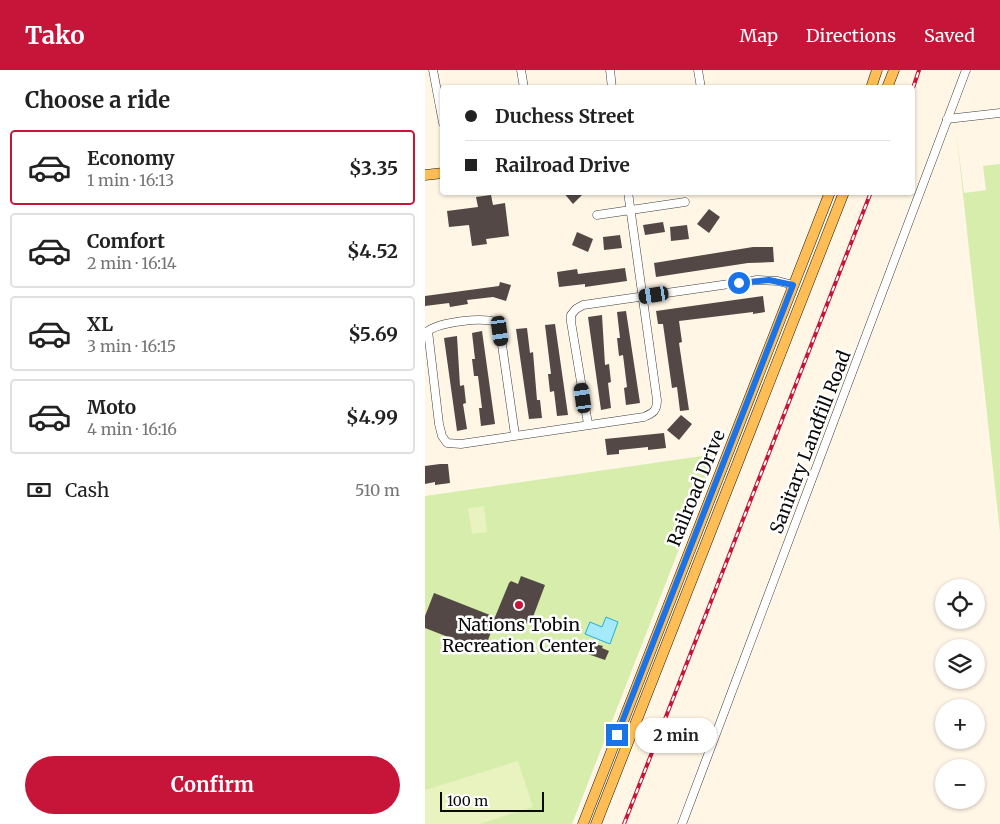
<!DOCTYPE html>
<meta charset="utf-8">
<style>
body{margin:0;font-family:Merriweather,serif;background:#f2f2f2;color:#222;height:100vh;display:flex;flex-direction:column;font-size:19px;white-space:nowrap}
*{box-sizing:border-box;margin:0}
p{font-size:16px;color:#767676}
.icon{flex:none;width:28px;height:28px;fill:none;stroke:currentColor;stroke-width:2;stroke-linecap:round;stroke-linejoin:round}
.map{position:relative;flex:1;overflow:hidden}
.details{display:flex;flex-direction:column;background:#fff;width:425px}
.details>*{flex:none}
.banner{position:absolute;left:15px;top:15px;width:475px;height:110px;border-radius:5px;box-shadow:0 1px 4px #0004;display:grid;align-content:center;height:110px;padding:0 25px;background:#fff}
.buttons{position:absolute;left:510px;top:509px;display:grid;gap:10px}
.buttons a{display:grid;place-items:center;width:50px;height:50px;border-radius:50%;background:#fff;box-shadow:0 1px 4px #0004;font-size:25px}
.scale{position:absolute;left:15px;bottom:12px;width:104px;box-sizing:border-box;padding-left:5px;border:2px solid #0a0a0a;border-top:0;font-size:14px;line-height:18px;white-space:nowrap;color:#0a0a0a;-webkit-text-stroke:4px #fff;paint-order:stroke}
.end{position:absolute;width:22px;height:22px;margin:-11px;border:6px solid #1a73e8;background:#fff;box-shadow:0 0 0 2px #fff}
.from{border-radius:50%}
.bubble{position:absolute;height:35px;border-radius:18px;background:#fff;box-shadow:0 1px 4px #0004;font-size:16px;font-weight:700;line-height:35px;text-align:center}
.car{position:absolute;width:15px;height:30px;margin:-15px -8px;border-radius:6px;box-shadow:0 0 4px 1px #0007;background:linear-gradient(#222 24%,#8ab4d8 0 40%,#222 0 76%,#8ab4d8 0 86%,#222 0)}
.banner b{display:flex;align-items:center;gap:18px;height:48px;font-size:19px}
.banner b+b{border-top:1px solid #e0e0e0}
.banner i{width:12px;height:12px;background:#222}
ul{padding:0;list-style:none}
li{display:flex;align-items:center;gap:15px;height:75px;margin:0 10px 8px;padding:0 15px;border:2px solid #e0e0e0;border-radius:5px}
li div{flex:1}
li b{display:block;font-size:19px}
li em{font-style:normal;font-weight:700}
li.on{border-color:#c61538}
li>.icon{width:45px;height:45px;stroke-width:1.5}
h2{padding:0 25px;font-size:22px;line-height:60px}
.pay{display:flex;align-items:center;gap:12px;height:55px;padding:0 25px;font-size:19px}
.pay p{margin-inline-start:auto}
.action{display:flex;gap:10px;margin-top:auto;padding:10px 25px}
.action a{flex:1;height:58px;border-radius:30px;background:#c61538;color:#fff;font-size:20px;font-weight:700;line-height:58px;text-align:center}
header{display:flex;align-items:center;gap:30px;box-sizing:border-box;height:70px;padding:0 25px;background:#c61538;color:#fff}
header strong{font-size:24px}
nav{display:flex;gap:28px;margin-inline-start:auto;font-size:18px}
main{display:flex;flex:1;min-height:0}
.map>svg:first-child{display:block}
.green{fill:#d7edac}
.pitch{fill:#e9f3bf}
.water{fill:#a5e9fd;stroke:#24aedb}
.building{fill:#534845}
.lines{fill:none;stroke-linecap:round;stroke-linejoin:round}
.minor-casing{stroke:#3d3d3d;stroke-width:9}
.major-casing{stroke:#1b1b1b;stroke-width:11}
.minor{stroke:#fff;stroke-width:8}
.major{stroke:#ffbd56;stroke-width:10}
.rail-casing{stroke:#c61538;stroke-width:4}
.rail{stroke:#fff;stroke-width:2;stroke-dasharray:5.5;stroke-linecap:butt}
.route{stroke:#1a73e8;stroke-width:6}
.poi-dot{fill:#c61538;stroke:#fff;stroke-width:2}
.labels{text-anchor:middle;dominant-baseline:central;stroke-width:5;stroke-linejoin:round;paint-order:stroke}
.street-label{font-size:18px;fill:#0a0a0a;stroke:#fff}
.poi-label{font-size:18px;fill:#0a0a0a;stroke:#fff}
</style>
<header>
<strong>Tako</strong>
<nav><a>Map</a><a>Directions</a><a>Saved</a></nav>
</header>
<main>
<section class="details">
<h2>Choose a ride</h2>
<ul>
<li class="on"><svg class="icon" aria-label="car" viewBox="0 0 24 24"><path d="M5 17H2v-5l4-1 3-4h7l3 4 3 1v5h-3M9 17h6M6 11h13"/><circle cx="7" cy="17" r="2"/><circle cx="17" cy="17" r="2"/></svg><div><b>Economy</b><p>1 min · 16:13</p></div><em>$3.35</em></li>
<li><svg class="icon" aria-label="car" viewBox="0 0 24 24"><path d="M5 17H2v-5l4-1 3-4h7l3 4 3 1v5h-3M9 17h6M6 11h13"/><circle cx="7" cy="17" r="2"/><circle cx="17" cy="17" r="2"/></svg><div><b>Comfort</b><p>2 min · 16:14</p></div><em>$4.52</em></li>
<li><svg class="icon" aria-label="car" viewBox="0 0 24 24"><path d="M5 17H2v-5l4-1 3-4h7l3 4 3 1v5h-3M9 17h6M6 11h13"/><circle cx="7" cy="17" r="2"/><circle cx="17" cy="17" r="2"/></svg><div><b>XL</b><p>3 min · 16:15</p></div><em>$5.69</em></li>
<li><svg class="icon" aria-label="car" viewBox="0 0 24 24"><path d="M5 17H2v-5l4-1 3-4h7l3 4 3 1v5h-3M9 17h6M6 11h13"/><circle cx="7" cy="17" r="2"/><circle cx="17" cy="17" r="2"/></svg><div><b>Moto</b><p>4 min · 16:16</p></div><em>$4.99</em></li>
</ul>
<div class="pay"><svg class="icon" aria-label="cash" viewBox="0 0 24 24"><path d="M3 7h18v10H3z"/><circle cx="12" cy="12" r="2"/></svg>Cash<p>510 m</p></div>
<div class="action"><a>Confirm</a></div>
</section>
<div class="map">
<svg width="575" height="754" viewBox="0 0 575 754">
<rect width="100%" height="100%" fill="#fff6e6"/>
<g class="green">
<path d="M531,60L539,123L561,120L558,96L575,94V463Z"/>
<path d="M291,384L147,754H0V426Z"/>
</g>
<g class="pitch">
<path d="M59,436L62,462L47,464L43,438Z"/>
<path d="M93,691L108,737L54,754H0V720Z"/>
</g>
<path class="water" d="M181,547L193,552L185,574L160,564L165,552L177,557Z"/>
<g class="building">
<path d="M138,122H160L148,134Z"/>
<path d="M66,125L68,135L80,133L84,166L61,169L62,174L47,176L44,155L24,157L22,141L53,137L51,127Z"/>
<path d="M284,139L295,147L284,163L272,154Z"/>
<path d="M238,152L240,162L220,165L218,155Z"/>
<path d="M262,155L264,169L246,171L245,157Z"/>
<path d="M152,162L168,169L163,182L147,175Z"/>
<path d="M195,165L197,178L179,180L178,167Z"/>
<path d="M328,177H348L349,192L323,193L231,207L229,193Z"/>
<path d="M200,198L202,211L160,217V214L134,217L132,202L152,199L153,204Z"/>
<path d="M75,212L86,215L81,231L68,227L42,230L43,234L25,237L24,233L0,236V226L74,216Z"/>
<path d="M338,226L340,242L328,244V242L254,251L257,272L254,273L264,340L255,341L252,317L247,318L238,254H233L231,241Z"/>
<path d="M201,241L215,333L201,335L199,318L202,317L198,285L194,286L192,268H195L192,242Z"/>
<path d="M177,245L180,295L184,294L186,312L183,313L186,338L176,340L163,247Z"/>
<path d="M130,254L143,345L132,346L129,321L125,322L123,304H126L120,255Z"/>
<path d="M102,258L105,283L108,282L112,330H115L117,348L104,349L91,259Z"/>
<path d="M57,261L70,354L56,356L54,338H57L53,306H49L47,289H50L47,263Z"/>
<path d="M32,266L35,316L39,315L41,333L38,334L42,359L32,361L19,268Z"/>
<path d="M256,345L267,354L254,370L242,360Z"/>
<path d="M239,363L241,378L223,380V377L194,380V384L182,385L180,369Z"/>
<path d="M15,394H23L25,413L10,415V412L0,414V396Z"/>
<path d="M96,506L120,515L105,555L97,551L95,556L90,555L85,562L73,561L72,563L66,562L59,581L0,558V546L9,523L70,547L84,513L86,511L93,514Z"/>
<path d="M162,572L178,576L177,578L184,581L180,590L157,582Z"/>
</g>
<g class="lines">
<g class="minor-casing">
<g id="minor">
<path d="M8,0L18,53"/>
<path d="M96,0L99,18"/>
<path d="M185,0L187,18"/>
<path d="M273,0L276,18"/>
<path d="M522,49L575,43"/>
<path d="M172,145L260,132"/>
<path d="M163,354L146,252V245L151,239L158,235L332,210L353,211L368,215"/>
<path d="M90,365L75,261L70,252C57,247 15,252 3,261L14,354L17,366L22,373L36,374L219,347C228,343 232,341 232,330L203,122"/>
<path d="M257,754L541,0"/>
</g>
</g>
<g class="major-casing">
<g id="major">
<path d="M446,18L452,0"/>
<path d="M462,18L469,0"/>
<path d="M0,105L18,103"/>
<path d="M158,754L405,122"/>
<path d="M171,754L419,122"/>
</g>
</g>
<use href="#minor" class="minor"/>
<use href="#major" class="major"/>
<g class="rail-casing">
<g id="rail">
<path d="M488,18L494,0"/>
<path d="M199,754L446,122"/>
</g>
</g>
<use href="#rail" class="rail"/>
</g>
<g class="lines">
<path class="route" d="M192,665L368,215L344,210L314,213"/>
</g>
<circle class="poi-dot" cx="94" cy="535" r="5"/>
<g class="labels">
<g class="street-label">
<text transform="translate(385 372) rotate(-69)">Sanitary Landfill Road</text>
<text transform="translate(271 418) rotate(-68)">Railroad Drive</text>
</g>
<g class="poi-label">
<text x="94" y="554">Nations Tobin<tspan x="94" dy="21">Recreation Center</tspan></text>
</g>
</g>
</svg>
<div class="buttons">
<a><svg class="icon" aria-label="locate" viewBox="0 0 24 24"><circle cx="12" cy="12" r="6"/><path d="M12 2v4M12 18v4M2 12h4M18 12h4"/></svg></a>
<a><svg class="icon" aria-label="layers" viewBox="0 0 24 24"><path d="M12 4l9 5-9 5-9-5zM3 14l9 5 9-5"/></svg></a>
<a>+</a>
<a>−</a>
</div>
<div class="scale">100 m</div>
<i class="end from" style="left:314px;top:213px"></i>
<i class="end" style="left:192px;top:665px"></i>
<div class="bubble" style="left:210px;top:648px;width:82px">2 min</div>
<i class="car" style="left:229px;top:225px;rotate:261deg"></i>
<i class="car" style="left:75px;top:261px;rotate:172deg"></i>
<i class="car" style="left:158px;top:328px;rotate:352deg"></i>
<div class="banner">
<b><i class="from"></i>Duchess Street</b>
<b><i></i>Railroad Drive</b>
</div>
</div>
</main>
